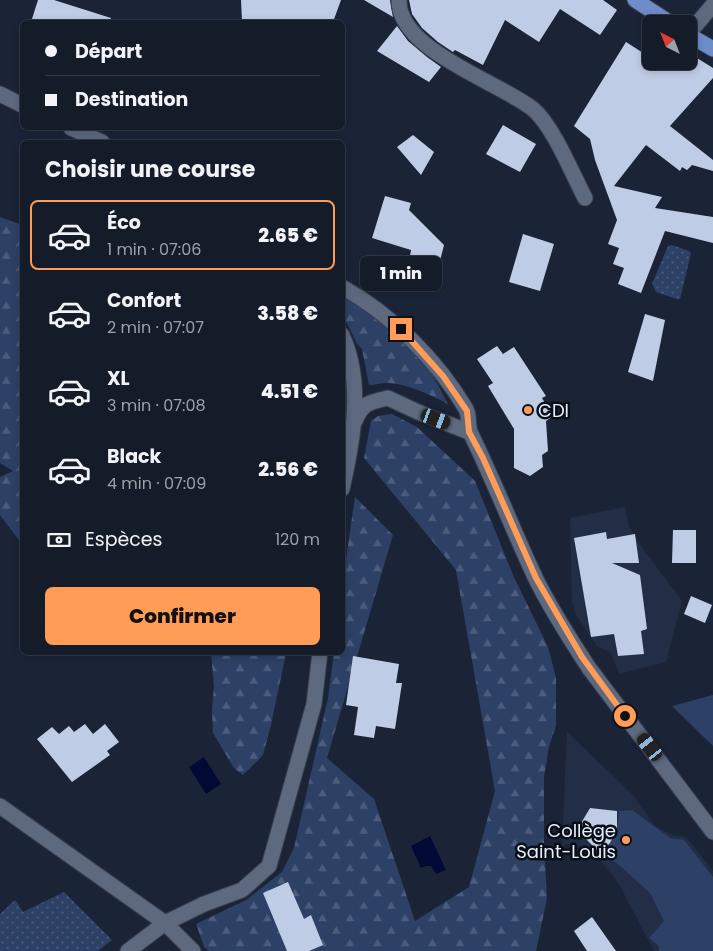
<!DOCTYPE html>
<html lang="fr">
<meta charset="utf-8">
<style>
body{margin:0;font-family:Poppins,sans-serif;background:#1d2431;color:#f1f3f6;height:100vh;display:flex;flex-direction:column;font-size:19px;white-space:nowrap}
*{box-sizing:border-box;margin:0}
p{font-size:16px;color:#9da1a8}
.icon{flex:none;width:28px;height:28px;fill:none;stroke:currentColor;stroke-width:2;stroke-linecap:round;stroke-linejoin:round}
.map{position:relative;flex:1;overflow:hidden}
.panel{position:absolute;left:20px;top:140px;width:325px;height:515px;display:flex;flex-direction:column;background:#141b29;border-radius:8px;box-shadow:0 2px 8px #0003,0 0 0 1px #333946}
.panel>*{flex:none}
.top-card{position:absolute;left:20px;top:20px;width:325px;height:110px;border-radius:8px;box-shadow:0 2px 8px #0003,0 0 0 1px #333946;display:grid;align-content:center;height:110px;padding:0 25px;background:#141b29}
.needle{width:32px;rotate:318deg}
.buttons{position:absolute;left:642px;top:15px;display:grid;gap:10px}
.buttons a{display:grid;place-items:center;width:55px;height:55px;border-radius:8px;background:#141b29;box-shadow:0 2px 8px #0003,0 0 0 1px #333946;font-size:25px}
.end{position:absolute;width:22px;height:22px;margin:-11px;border:6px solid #fe9c58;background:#111;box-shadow:0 0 0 2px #111}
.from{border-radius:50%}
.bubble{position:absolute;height:35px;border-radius:8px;background:#141b29;box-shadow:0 2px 8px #0003,0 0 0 1px #333946;font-size:16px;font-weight:800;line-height:35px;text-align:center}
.car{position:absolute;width:15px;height:30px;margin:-15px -8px;border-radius:6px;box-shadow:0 0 4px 1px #0007;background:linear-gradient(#222 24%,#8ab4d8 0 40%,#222 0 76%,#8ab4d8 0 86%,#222 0)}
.top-card b{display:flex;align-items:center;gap:18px;height:48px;font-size:19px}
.top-card b+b{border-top:1px solid #333946}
.top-card i{width:12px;height:12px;background:#f1f3f6}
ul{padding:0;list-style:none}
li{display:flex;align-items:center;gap:15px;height:70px;margin:0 10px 8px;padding:0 15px;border:2px solid transparent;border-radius:8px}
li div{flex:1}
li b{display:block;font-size:19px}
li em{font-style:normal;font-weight:800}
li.current{border-color:#fe9c58}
li>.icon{width:45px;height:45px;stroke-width:1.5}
h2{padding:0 25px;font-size:22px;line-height:60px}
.pay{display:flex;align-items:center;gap:12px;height:55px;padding:0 25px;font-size:19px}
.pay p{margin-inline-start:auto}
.button{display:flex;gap:10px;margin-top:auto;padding:10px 25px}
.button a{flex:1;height:58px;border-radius:8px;background:#fe9c58;color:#111;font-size:20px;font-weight:800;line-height:58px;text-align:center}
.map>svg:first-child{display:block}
.built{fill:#222e46}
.grass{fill:url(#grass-dots)}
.forest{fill:url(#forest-firs)}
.park{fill:#2d4066}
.water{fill:#010a35}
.building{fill:#bfcce5}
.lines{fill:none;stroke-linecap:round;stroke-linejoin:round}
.minor-casing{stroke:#373e4f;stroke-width:17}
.major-casing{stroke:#373e4f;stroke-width:17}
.minor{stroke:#5d697f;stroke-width:15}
.major{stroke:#6e8cc8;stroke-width:15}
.route{stroke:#fe9c58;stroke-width:6}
.poi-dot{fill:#fe9c58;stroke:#090e16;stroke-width:2}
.labels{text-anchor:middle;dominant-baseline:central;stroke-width:5;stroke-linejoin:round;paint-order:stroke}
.poi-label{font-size:18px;fill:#e6edfb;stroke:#090e16;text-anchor:start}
</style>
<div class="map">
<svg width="713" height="951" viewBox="0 0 713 951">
<defs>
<pattern id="grass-dots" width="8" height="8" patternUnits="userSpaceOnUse" patternTransform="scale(1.25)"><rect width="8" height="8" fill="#2d4066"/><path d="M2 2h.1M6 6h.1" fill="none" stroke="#4b5c7d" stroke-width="1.8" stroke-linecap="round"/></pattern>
<pattern id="forest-firs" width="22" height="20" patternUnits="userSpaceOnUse" patternTransform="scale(1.25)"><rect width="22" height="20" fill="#2d4066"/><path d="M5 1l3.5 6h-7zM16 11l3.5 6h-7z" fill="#4b5c7d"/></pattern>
</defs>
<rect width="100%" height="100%" fill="#1b2437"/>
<g class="built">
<path d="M625,507L628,524L640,545L682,601L666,662L619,674L611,653L597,646L576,615L572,601L570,518Z"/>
<path d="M567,732L632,794L655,826L672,835L686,837L713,871V951H654L619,884L601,861L585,848L575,844H568L562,846Z"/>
</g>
<g class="grass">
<path d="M672,245L689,251L691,253L680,299H677L656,292L652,284L668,246Z"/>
<path d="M64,892L112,940L98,951H0V914L15,900L23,912Z"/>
</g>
<g class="forest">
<path d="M0,217L22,225V544L0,515V477L13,471L0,463Z"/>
<path d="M342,293C374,312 410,342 431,373C437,382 442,393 448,404C431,395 408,384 388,383C382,383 375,385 369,385L362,349L357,344L343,315Z"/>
<path d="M392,414L417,427L475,481L513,575L548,647L556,678V725L549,747L544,777V844L547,898L536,951H209L204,947L196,924L246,900L282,872L294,848L328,698L334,653L342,652L343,579L355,497L393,535L327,758L374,799L415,921L469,887L495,791L456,570L364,458L371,421L378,416Z"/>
<path d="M211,653H286L271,725L263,755L243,775L234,768L213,733L212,709L214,686Z"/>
</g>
<g class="park">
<path d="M713,695V746L672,706Z"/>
<path d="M632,810L670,838L684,840L713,877V951H659V946L649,938L664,921L650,893L618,864L603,854C615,838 618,831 619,811Z"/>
</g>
<g class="water">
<path d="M204,757L221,784L206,794L189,767Z"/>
<path d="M430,836L446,870L436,874L431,866H425L421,868L411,846Z"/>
</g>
<g class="building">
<path d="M38,0H54L111,18L110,22H31Z"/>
<path d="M241,0H341L333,22H242Z"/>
<path d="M364,0H390L393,17Z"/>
<path d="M409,0H603L617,10L600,35L560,9L539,42L505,20L483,65L455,50L453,52L438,42L422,28L412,14Z"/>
<path d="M397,26L408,41L427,57L441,67L429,82L377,51Z"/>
<path d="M626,42L651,58V61H689V53L713,68V78L670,126L713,160V171L692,165L687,170L682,167L680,171L646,145L614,186L662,197L655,208L713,217V243L665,231L641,293L618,284L624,268L613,264L619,248L608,244L617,220L595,160L590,139L574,126Z"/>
<path d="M503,125L536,144L520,172L486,154Z"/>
<path d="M413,135L434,152L421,175L397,147Z"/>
<path d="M385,196L411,203L409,210L444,245L438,269L409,262L411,250L372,238Z"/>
<path d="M523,234L554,244L540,291L509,282Z"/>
<path d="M645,314L665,320L653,381L628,372Z"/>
<path d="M497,346L503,354L514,347L546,396L542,398L553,416L546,421L548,451L542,455L543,467L530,476L514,468V429L488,386L493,383L477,359Z"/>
<path d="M673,530H696V563H672Z"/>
<path d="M606,532L607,539L635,534L639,563H612L640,575L647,629L641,631L644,654L618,656L614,634L591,637L574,538Z"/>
<path d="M691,596L712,605L705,623L684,614Z"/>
<path d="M353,656L399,664L396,683H402L395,729L376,726L374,738L354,735L358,707L346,705Z"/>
<path d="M85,724L93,734L105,724L119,742L107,751L110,755L72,782L37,739L52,727L59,734L69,726L74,732Z"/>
<path d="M590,808L617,811V830L610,843L600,853L577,830Z"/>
<path d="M288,882L304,919L311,915L323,945L309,951H287L263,893Z"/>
<path d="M592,917L616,951H587L574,931Z"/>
</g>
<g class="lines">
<g class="minor-casing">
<g id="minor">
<path d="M399,0C398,50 499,82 533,109C553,126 572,173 585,198"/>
<path d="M689,33L713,5"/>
<path d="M0,94L22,105"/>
<path d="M71,128L102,142"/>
<path d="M342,287C391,314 437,360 466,409C470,416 467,427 471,434C494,481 513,530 535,577C550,608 570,639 589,668L713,832"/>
<path d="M342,335C364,383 353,440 342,489"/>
<path d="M355,421C362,403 370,402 388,398L418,412L469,432"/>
<path d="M0,806L165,923L193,951"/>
<path d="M128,951L165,923L204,904L242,890L269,866L314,704L320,652"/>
</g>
</g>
<g class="major-casing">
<g id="major">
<path d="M635,0L672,24"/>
<path d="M689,35L713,49"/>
</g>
</g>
<use href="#minor" class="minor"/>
<use href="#major" class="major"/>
</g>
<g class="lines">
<path class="route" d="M401,329L443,376L467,411L469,432L483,458L536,578L582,657L625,716"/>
</g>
<g class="poi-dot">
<circle cx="528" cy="410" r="5"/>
<circle cx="626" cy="840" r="5"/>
</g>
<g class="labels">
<g class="poi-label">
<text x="538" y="410">CDI</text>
<text x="616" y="830" text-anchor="end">Collège<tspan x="616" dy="21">Saint-Louis</tspan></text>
</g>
</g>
</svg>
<div class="buttons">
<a><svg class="needle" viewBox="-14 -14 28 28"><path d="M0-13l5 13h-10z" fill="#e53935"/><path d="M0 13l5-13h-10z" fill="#9da1a8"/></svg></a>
</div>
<i class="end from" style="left:625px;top:716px"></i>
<i class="end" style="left:401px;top:329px"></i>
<div class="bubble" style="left:360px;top:256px;width:82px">1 min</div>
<i class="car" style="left:436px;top:419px;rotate:111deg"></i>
<i class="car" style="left:650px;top:747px;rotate:322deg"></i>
<div class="top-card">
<b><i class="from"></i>Départ</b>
<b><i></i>Destination</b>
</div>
<section class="panel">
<h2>Choisir une course</h2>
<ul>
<li class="current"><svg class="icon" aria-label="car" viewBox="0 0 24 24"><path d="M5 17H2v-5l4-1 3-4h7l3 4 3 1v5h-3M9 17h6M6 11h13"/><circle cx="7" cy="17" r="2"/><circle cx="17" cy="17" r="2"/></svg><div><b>Éco</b><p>1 min · 07:06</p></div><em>2.65 €</em></li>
<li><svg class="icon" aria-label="car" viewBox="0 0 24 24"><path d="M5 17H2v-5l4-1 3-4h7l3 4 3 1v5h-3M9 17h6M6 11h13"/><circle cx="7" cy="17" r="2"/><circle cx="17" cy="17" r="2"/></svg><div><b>Confort</b><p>2 min · 07:07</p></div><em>3.58 €</em></li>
<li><svg class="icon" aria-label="car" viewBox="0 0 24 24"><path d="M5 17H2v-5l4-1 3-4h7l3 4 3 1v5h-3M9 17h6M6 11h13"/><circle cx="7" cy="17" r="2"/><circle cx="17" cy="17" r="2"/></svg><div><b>XL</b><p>3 min · 07:08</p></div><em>4.51 €</em></li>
<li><svg class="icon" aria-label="car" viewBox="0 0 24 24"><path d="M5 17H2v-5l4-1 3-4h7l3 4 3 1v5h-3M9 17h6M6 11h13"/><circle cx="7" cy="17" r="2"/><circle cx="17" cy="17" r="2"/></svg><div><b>Black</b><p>4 min · 07:09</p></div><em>2.56 €</em></li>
</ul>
<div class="pay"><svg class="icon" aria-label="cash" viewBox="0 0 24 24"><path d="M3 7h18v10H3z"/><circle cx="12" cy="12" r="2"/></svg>Espèces<p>120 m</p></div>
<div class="button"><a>Confirmer</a></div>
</section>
</div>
